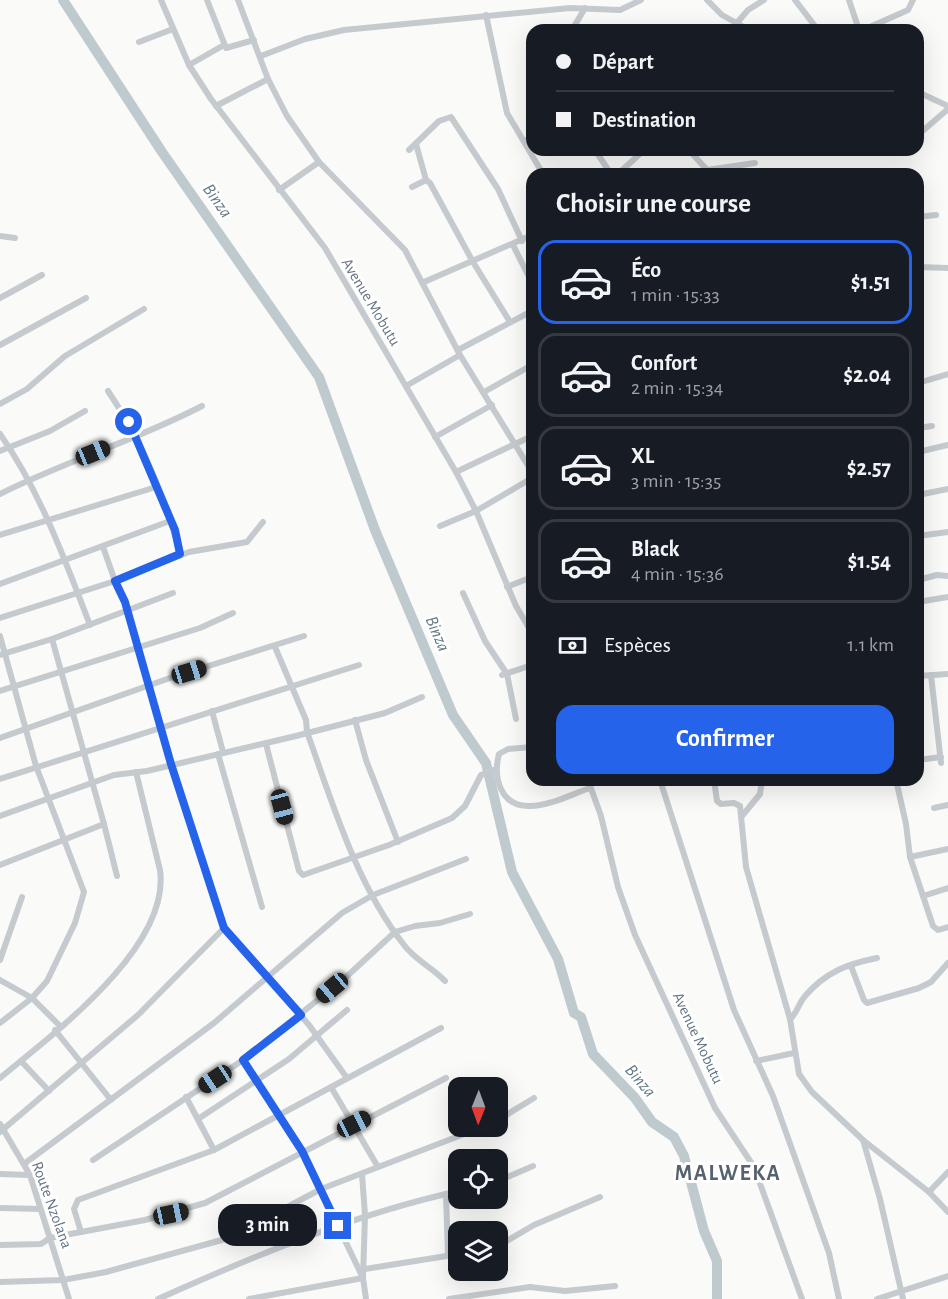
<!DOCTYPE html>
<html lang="fr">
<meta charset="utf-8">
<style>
body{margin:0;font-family:"Alegreya Sans",sans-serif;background:#242831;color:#f1f3f6;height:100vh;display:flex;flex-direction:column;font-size:22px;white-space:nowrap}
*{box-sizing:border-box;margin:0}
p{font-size:20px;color:#9ea1a6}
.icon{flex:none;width:33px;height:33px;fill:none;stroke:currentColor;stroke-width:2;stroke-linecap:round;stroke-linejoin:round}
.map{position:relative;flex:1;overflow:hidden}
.details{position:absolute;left:526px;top:168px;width:398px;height:618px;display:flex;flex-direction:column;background:#171b24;border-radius:18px;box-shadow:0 6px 24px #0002}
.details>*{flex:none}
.hud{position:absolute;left:526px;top:24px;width:398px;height:132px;border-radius:18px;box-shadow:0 6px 24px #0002;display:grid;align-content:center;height:132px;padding:0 30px;background:#171b24}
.needle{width:39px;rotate:181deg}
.fabs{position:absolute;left:448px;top:1077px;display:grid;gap:12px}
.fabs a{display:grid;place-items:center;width:60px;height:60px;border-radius:12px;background:#171b24;box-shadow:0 6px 24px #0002;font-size:30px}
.end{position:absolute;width:27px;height:27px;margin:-14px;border:8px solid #2563eb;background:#fff;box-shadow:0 0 0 3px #fff}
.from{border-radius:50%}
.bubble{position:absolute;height:42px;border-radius:18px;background:#171b24;box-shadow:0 6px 24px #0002;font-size:20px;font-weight:700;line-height:42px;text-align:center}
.car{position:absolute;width:18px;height:36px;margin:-18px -9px;border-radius:8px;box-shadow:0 0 4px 2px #0007;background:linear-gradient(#222 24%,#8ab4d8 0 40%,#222 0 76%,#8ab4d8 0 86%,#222 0)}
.hud b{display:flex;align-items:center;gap:21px;height:57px;font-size:22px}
.hud b+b{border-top:2px solid #363941}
.hud i{width:15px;height:15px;background:#f1f3f6}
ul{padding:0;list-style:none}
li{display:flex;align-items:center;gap:18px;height:84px;margin:0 12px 9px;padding:0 18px;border:3px solid #363941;border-radius:18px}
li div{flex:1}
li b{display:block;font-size:22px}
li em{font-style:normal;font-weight:700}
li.on{border-color:#2563eb}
li>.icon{width:54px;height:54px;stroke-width:1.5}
h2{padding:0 30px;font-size:27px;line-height:72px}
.pay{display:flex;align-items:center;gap:15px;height:66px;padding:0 30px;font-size:22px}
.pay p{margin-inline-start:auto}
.button{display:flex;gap:12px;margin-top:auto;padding:12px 30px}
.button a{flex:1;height:69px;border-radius:18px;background:#2563eb;color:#fff;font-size:24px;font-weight:700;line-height:69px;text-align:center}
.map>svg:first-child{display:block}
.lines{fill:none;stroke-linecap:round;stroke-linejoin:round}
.river{stroke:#bfcacf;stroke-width:10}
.street{stroke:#c5cace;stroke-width:6}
.route{stroke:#2563eb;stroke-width:8}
.labels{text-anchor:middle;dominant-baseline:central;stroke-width:6;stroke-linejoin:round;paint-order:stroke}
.street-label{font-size:16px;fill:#637484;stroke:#fff}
.water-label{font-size:18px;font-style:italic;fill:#637a85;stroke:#fff}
.district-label{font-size:22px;font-weight:bold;letter-spacing:1.5px;fill:#56636f;stroke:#fff}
</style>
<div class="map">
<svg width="948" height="1299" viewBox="0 0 948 1299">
<rect width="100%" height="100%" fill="#fafaf8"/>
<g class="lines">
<path class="river" d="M63,0L162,152L319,377L375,530L453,715L486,763L512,872L558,959L574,1013L581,1017L593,1054L635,1098L652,1122L674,1137L684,1156L704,1231L717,1261V1299"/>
<g class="street">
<path d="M161,0L189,65L211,99L325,248L456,472L476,511L516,606L532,633"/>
<path d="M207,0L226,48L254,40"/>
<path d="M238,0L268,79L287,116L319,162L405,250L460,355L532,472"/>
<path d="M707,0L722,15L749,30"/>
<path d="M795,0L818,30"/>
<path d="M849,0L859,30"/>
<path d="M486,15L507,113L543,174"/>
<path d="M736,24L748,10L764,0"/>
<path d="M572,30L585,8"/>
<path d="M863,30L908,10L913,0"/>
<path d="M139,42L173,29"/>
<path d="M261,56L305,39L344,30L570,8L620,10L641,0"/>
<path d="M189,65L224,45"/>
<path d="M918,92L948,106"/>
<path d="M216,106L268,79"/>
<path d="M918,135L948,109"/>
<path d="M524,141L532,138"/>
<path d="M416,144L426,180L430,183L473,262L510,322"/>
<path d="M409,150L439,121L451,117L498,189L522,241"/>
<path d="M595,150L611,174"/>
<path d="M689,150L707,170L755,163"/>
<path d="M618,174L644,150"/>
<path d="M412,187L426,180"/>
<path d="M279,190L319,162"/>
<path d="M918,217L936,215"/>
<path d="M0,236L15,238"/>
<path d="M513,245L532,283"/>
<path d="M918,267L948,268"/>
<path d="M424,282L532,235"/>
<path d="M0,298L42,275"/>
<path d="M0,345L86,298"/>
<path d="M458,350L532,311"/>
<path d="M918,383L948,374"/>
<path d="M406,386L460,355"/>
<path d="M108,391C141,440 165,497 180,554"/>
<path d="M484,392L532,365"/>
<path d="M0,404L27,389L65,356L144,309"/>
<path d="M918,428L932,426"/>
<path d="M0,434C40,491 65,560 90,625"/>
<path d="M435,437L492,405"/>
<path d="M0,451L50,431L85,411"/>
<path d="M918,452L948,445"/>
<path d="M456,472L532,436"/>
<path d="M0,494C66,461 137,440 202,406"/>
<path d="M918,495L948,489"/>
<path d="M440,526L476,511L532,478"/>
<path d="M0,535L156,487"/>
<path d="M918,536L948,532"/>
<path d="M103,547L115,581L189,552L247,542L263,522"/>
<path d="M918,580L937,575L948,576"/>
<path d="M0,584L170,521"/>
<path d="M507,587L532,577"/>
<path d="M463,593L485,641L507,674L516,719"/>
<path d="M918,602L948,597"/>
<path d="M0,618L115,581L125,602L171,764L224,928L309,1025L347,1078"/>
<path d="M0,636L36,766L84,892L75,923L47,981L32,998L0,1023"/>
<path d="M275,647L306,720L307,732C333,804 356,884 404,945C415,960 433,968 445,981"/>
<path d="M0,655L52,639L173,593"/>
<path d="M502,675L532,665"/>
<path d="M931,675L941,763"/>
<path d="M918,676L948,674"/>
<path d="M0,691L200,628L233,613"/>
<path d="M212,711L223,752"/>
<path d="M355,720L366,760L398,842"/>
<path d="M0,738L170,678L304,636"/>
<path d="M266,744L299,871L303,875L389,845L452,818L465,806L481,775L496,769"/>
<path d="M532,747L508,749L499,754C493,777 500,807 530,806C550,806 572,794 590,788"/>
<path d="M218,754L262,907"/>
<path d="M918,760L941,757"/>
<path d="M0,779L359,665"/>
<path d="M588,780L601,816L618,887L635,935L715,1108L754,1167L802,1299"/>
<path d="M660,780L734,1010L773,1096L829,1253L839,1299"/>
<path d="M714,780L717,801L721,804L734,803L740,806L746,867L790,1019L799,1074L812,1092L863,1140L929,1192L948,1212"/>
<path d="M896,780L906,824L910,857L933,926L938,930L948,927"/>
<path d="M934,808L948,805"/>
<path d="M0,816L114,775L147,771L296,736L385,713L422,697"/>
<path d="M742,816L760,794L762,780"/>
<path d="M104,824L117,876"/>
<path d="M910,857L948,849"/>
<path d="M0,865L104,824L52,639"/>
<path d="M923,896L948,888"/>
<path d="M0,960L22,897"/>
<path d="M851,966L864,1000L867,1003L919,988L931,982L948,963"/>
<path d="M0,980L32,998L60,1026"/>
<path d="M790,1019C798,1012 798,1004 805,996C826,972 847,964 877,958"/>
<path d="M55,1030L111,1100"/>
<path d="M243,1060L302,1151L363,1278L366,1299"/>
<path d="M21,1061L49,1091"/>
<path d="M756,1061L794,1053"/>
<path d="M0,1078C53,1034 171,947 160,870L136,772"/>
<path d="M331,1087L378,1167"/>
<path d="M186,1097L214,1150"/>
<path d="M198,1119L289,1059L347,1010"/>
<path d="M498,1120L534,1098"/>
<path d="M0,1124L30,1175L69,1299"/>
<path d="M0,1132L138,1015L224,928"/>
<path d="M863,1140L880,1199L903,1299"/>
<path d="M93,1160L243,1060L345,978L395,932L415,926L440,923L470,914"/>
<path d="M24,1164L214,1023L342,913L373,895L466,859"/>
<path d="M0,1174L30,1175"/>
<path d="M498,1181L533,1166"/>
<path d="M929,1192L948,1172"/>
<path d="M446,1194L448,1255"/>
<path d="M0,1208L40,1209"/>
<path d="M81,1232L74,1209L78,1200L214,1150L441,1028"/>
<path d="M0,1245L41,1244L50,1238L65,1235L145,1220L205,1203L446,1078"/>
<path d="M498,1246L534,1225L600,1197"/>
<path d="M365,1269L459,1254"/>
<path d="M0,1282L63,1280L106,1272L229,1238L321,1189L485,1126"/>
<path d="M158,1299C256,1255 355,1214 459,1191"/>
<path d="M249,1299L363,1278L365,1215L362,1174"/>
<path d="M449,1299L530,1287L565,1291L615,1286"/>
<path d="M877,1299L948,1276"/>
</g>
</g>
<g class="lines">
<path class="route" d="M129,422L175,530L180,554L115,581L125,602L171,764L224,928L301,1015L243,1060L302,1151L338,1226"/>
</g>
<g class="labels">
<g class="street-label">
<text transform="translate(371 302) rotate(59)">Avenue Mobutu</text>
<text transform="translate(698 1038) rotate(65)">Avenue Mobutu</text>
<text transform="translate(52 1205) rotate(70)">Route Nzolana</text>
</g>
<g class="water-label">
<text transform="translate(217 201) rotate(55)">Binza</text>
<text transform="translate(437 634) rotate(67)">Binza</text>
<text transform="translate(640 1081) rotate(50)">Binza</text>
</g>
<g class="district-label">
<text x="728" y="1173">MALWEKA</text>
</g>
</g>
</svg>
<div class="fabs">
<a><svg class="needle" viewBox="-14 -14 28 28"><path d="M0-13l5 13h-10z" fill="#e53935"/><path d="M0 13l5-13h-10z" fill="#9ea1a6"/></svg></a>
<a><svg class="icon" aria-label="locate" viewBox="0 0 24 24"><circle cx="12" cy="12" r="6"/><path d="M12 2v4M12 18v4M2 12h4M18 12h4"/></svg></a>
<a><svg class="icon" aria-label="layers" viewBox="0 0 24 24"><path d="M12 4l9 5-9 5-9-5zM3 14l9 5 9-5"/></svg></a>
</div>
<i class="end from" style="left:129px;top:422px"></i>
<i class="end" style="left:338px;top:1226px"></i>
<div class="bubble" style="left:218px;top:1204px;width:99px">3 min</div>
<i class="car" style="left:93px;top:453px;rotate:68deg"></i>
<i class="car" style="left:189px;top:672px;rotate:73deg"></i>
<i class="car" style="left:282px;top:807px;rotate:165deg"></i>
<i class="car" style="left:332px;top:988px;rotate:230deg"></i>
<i class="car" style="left:215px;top:1079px;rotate:237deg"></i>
<i class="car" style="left:354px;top:1124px;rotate:63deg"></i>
<i class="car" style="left:171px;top:1214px;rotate:78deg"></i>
<div class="hud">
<b><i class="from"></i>Départ</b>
<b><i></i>Destination</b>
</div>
<section class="details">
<h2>Choisir une course</h2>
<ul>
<li class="on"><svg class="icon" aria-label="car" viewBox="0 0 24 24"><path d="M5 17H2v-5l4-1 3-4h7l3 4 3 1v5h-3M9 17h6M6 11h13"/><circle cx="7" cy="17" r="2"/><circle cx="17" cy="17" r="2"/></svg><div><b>Éco</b><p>1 min · 15:33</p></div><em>$1.51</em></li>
<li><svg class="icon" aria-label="car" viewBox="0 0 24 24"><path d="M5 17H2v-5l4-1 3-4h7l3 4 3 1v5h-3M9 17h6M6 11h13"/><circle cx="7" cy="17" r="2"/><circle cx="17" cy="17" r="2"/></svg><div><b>Confort</b><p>2 min · 15:34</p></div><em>$2.04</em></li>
<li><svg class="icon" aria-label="car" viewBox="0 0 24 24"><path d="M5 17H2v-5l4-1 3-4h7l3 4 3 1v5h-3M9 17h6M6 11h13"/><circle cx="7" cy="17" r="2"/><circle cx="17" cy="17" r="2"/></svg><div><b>XL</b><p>3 min · 15:35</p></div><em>$2.57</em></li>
<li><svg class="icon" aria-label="car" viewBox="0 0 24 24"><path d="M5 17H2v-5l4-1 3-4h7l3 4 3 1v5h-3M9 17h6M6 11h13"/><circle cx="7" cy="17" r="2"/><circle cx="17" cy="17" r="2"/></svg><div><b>Black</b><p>4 min · 15:36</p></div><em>$1.54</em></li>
</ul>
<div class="pay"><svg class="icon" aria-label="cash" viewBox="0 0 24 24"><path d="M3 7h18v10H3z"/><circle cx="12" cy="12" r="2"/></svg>Espèces<p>1.1 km</p></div>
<div class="button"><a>Confirmer</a></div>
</section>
</div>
